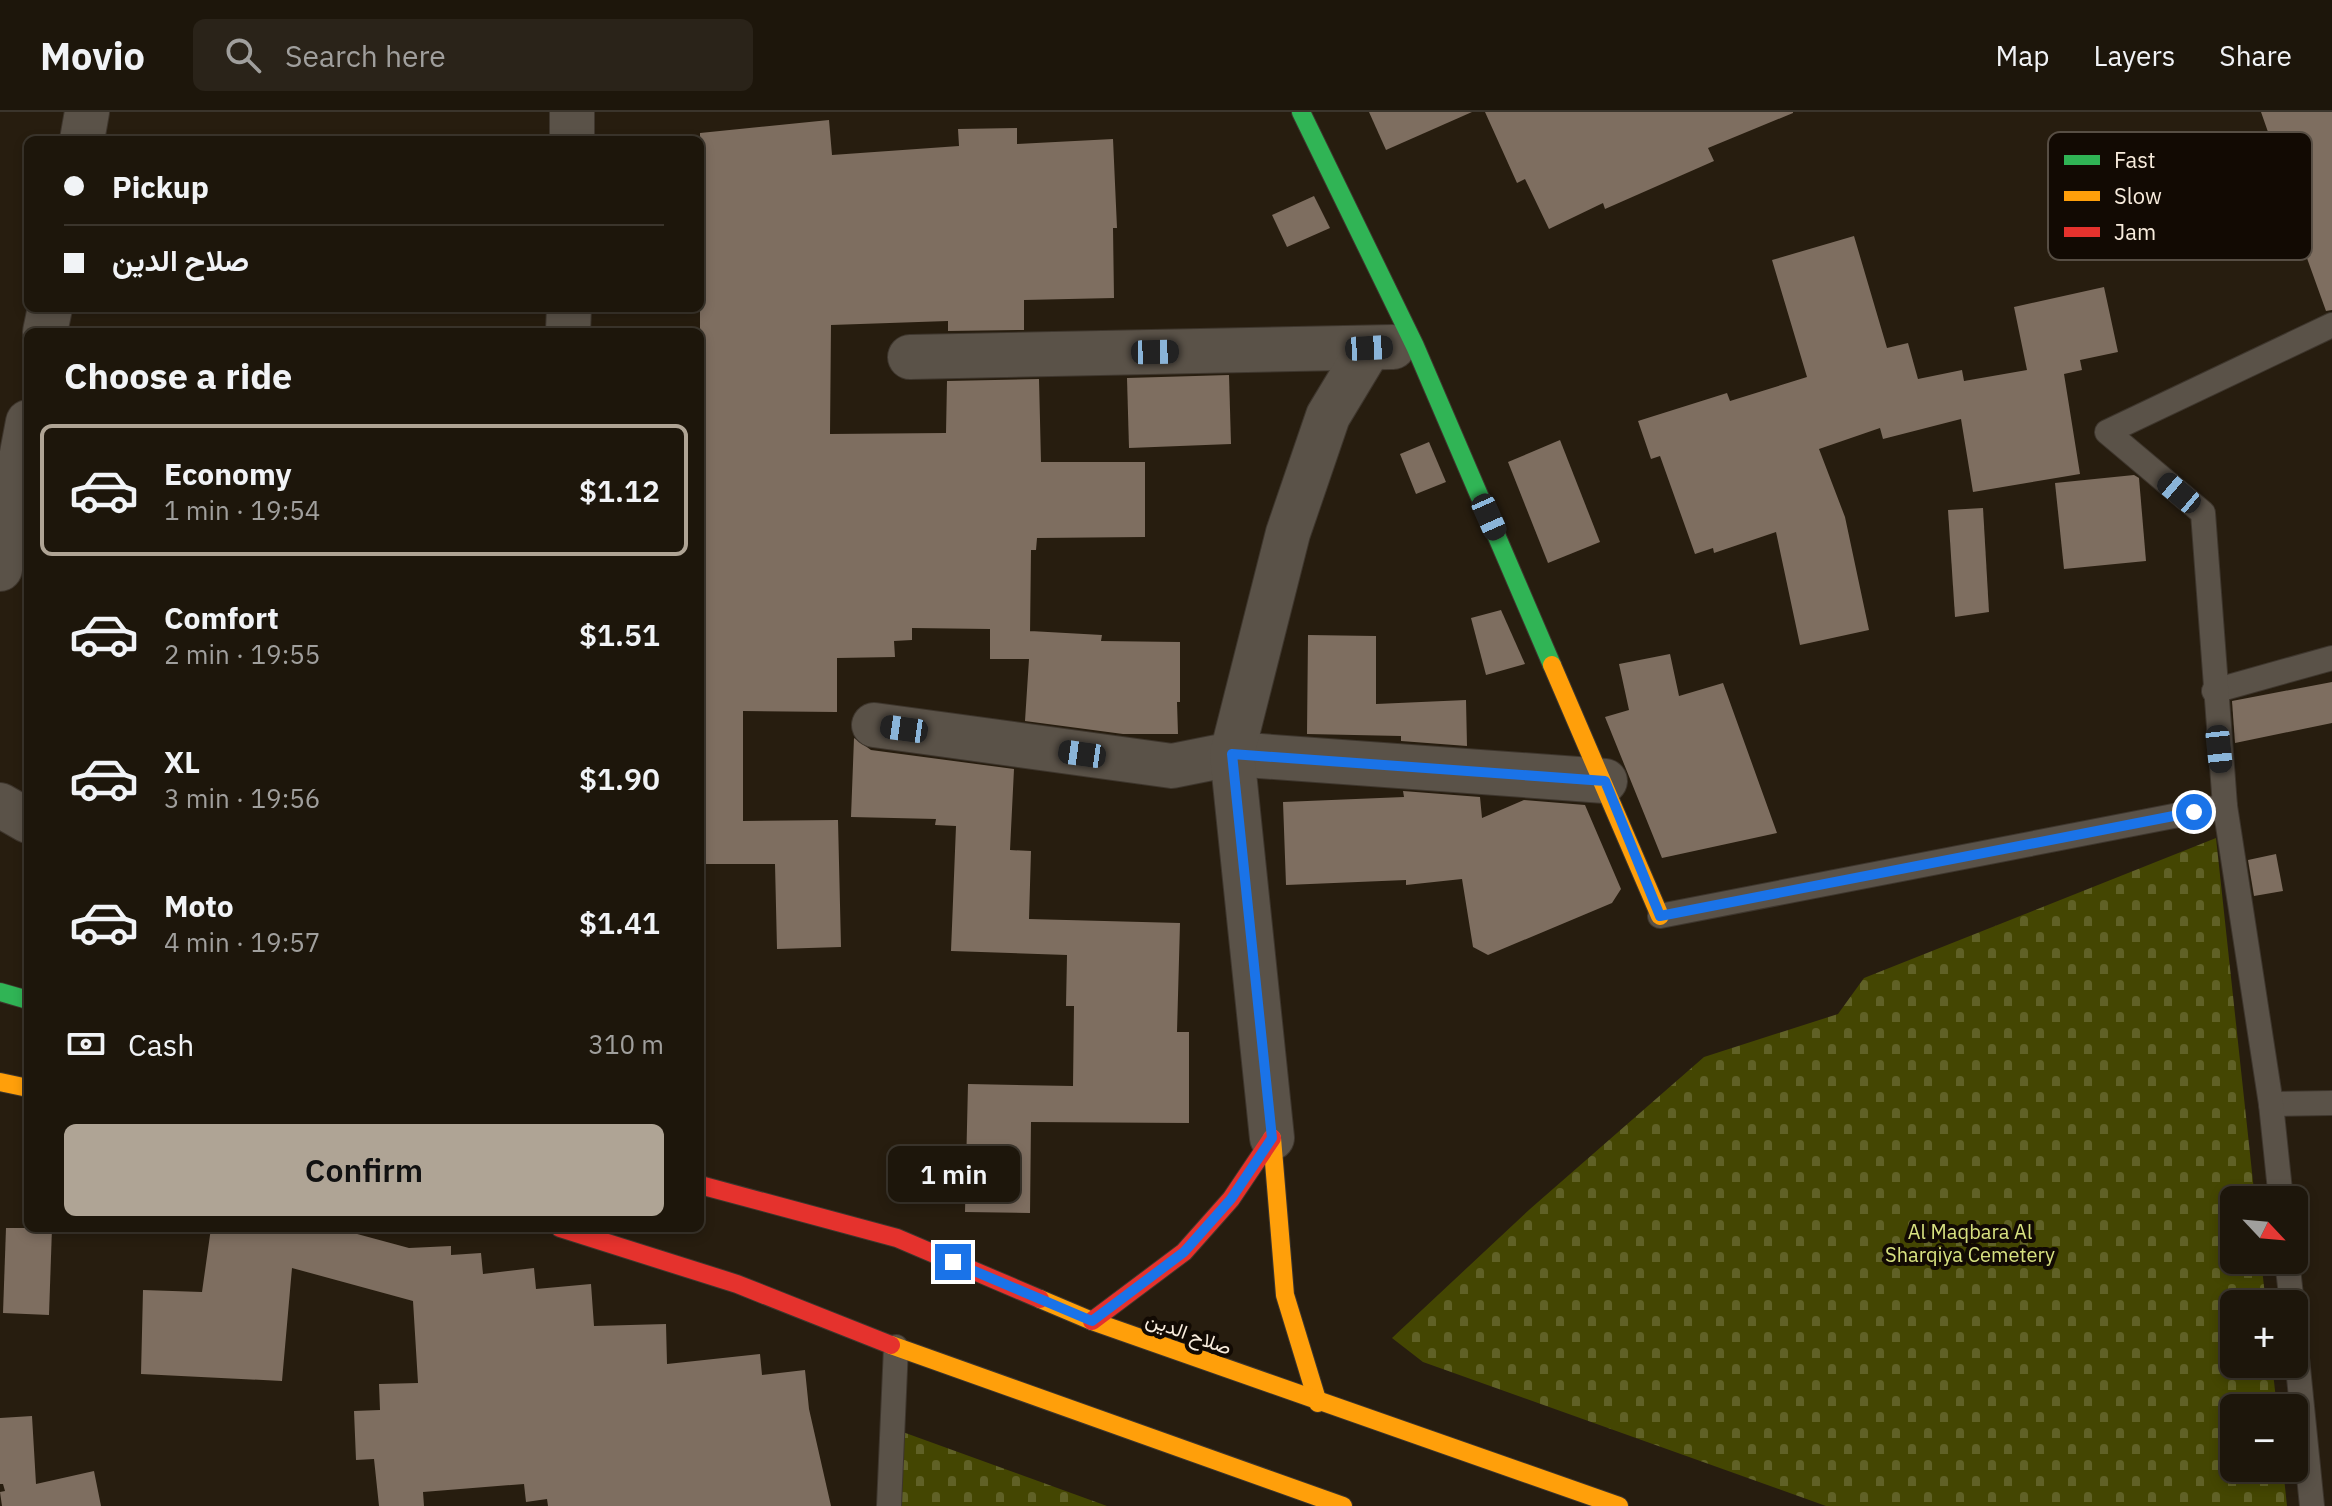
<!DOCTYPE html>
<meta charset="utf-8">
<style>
body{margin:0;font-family:"IBM Plex Sans",Vazirmatn,sans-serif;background:#2a2319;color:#f1f3f6;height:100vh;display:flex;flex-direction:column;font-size:30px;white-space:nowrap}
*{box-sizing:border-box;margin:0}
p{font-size:26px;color:#a09f9d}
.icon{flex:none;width:44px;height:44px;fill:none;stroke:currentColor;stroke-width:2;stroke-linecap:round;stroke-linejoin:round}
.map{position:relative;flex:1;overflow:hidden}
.details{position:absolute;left:24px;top:216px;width:680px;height:904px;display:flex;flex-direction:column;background:#1d160b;border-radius:12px;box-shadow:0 4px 12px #0003,0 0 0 2px #3b352c}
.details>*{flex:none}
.top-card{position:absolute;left:24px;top:24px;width:680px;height:176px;border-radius:12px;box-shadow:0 4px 12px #0003,0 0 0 2px #3b352c;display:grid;align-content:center;height:176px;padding:0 40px;background:#1d160b}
.needle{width:52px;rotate:116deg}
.buttons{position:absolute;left:2220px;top:1074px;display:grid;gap:16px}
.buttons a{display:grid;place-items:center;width:88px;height:88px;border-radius:12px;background:#1d160b;box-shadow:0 4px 12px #0003,0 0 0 2px #3b352c;font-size:40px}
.end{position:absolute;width:36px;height:36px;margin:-18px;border:10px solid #1a73e8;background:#fff;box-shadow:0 0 0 4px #fff}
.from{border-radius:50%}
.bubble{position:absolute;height:56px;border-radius:12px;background:#1d160b;box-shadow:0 4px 12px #0003,0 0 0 2px #3b352c;font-size:26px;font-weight:600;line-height:56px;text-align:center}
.car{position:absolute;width:24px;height:48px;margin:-24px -12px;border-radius:10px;box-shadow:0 0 6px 2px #0007;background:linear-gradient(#222 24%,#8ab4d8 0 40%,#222 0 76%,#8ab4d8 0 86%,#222 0)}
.top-card b{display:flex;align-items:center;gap:28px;height:76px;font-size:30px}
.top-card b+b{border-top:2px solid #3b352c}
.top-card i{width:20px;height:20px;background:#f1f3f6}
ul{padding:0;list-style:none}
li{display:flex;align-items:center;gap:24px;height:132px;margin:0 16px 12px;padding:0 24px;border:4px solid transparent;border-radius:12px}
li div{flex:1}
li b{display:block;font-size:30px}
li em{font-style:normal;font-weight:600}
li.current{border-color:#afa495}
li>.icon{width:72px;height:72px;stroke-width:1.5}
h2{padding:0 40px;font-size:36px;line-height:96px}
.pay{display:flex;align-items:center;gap:20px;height:88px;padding:0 40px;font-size:30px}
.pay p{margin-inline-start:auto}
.primary-button{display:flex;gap:16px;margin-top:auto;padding:16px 40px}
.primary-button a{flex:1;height:92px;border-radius:12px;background:#afa495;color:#111;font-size:32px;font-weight:600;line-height:92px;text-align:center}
header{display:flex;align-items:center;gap:48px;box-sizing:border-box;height:112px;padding:0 40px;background:#1d160b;border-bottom:2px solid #3b352c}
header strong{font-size:38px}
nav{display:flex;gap:44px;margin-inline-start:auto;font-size:28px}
.search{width:560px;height:72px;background:#2a2319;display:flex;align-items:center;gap:20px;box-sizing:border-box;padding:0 28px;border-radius:12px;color:#a09f9d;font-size:30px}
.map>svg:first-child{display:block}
.cemetery{fill:url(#cemetery-stones)}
.building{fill:#7e6e60}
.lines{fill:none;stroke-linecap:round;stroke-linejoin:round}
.lane-casing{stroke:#3e362d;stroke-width:26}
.street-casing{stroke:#3e362d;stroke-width:46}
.fast-casing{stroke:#3e362d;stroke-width:20}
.slow-casing{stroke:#3e362d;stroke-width:20}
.jam-casing{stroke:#3e362d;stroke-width:20}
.lane{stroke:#5a5248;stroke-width:24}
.street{stroke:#5a5248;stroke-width:44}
.fast{stroke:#30b455;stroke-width:18}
.slow{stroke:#ff9f0a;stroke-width:18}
.jam{stroke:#e5322d;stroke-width:18}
.route{stroke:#1a73e8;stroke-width:10}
.labels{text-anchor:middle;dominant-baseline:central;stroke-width:8;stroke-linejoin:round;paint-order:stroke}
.park-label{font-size:20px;fill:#d8e281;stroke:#120a03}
.street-label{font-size:20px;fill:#f8ecdd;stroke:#120a03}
.key{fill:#120a03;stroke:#574e44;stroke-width:2}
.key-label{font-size:22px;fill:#f8ecdd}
</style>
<header>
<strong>Movio</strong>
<div class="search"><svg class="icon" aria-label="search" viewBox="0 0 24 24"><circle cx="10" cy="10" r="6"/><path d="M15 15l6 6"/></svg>Search here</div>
<nav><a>Map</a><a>Layers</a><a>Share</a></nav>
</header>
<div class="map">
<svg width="2332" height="1394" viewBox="0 0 2332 1394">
<defs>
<pattern id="cemetery-stones" width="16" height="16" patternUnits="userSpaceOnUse" patternTransform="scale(2)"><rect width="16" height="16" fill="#444602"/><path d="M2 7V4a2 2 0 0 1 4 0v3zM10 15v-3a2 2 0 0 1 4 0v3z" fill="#606126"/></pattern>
</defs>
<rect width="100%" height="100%" fill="#271d0f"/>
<g class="cemetery">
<path d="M2216,726L2255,1088H2234V1148H2261L2266,1192H2234V1252H2272L2277,1296H2234V1356H2283L2287,1394H1826L1423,1250L1392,1226L1530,1097L1704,945L1838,902L1864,866Z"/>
<path d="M900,1319L1107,1394H902Z"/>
</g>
<g class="building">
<path d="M1369,0H1472L1386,38Z"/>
<path d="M1485,0H1793V1L1708,36L1714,49L1605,97L1603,91L1549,117L1525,67L1517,71Z"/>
<path d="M2261,0H2332V198L2326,199L2290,99L2295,97Z"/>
<path d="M829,8L832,43L959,34L958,17L1017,16V32L1113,27L1117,116H1113L1114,186L1024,188V218L948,219V209L831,213L830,322L946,321L947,269L1039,267L1041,350H1145V425L1037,426L1036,438H1031L1030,523V519L1102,523L1101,529L1180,530V590H1177L1178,622H1123L1025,609L1029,547H990V517L912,516V528L894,529L895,545L837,546V600L743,599V709L838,708L841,835L777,837L775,752H700V21Z"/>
<path d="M1314,84L1330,116L1287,135L1272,103Z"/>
<path d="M1854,124L1887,236L1908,231L1918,267L1962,258L1964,269L2027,258L2014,195L2104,175L2118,240L2080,248L2082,258L2064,262L2080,362L1973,380L1961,307L1883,327L1880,316L1819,337L1845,405L1869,518L1800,533L1776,420L1714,441L1713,436L1695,442L1660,344L1651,347L1638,309L1727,281L1730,289L1807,265L1772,148Z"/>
<path d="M1229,263L1231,332L1129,336L1127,266Z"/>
<path d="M1560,328L1600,430L1548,451L1508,350Z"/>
<path d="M1429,330L1446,370L1416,382L1400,342Z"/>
<path d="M2134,363L2139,366L2146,449L2064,457L2055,371Z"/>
<path d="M1983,396L1989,500L1955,505L1948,398Z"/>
<path d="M1501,498L1525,552L1486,563L1471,506Z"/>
<path d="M1308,523L1376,524V592L1466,588L1467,634L1401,629V624L1307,622Z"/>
<path d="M1670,542L1679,584L1723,571L1777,721L1662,746L1605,605L1629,598L1619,552Z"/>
<path d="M2332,570V611L2235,631L2232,589Z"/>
<path d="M854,626L871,638L1014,657L1010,738L1031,739L1029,807L1180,811L1177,920H1189V1011L1031,1010L1030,1101L965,1100L968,972L1073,974L1074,894H1066L1067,843L951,839L956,714L935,713L936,707L851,705Z"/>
<path d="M1403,679L1480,685L1482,706L1524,688L1585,693L1621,777L1612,791L1488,843L1473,835L1462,767L1406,773V768L1286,773L1283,690L1404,685Z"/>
<path d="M2276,742L2283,779L2254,784L2248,748Z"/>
<path d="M6,1116H52L49,1203L3,1201Z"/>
<path d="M211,1116H335L409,1136L451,1134V1143L481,1141L483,1162L534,1156L536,1177L591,1172L594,1214L666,1212L667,1252L760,1242L762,1263L805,1258L809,1297L831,1394H548L547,1387L526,1390L524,1372L423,1380L424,1394H379L374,1347L356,1348L354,1299L380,1298L379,1272L418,1271L413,1189L292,1156L282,1269L141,1262L143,1178L202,1180Z"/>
<path d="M32,1304L36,1372L94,1359L101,1394H2L0,1380L5,1379L3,1372H0V1306Z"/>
</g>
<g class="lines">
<g class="lane-casing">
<g id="lane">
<path d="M2214,579L2332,546"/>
<path d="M1660,804L2225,694"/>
<path d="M2271,992L2332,991"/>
<path d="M2281,1088L2271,992L2225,694L2203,401L2107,320L2332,213"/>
<path d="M2287,1148L2292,1192"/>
<path d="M2294,1216L2312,1394"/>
<path d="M889,1394L896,1235"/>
</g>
</g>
<g class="street-casing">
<g id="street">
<path d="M82,28L87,0"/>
<path d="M572,28V0"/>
<path d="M45,220L50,196"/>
<path d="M568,220L569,196"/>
<path d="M910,245L1393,235"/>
<path d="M0,457L28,310"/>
<path d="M874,613L1172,654L1232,642L1605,669"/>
<path d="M0,693L28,709"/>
<path d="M1272,1026L1232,642L1288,421L1328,304L1369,236"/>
</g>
</g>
<g class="fast-casing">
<g id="fast">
<path d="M1301,0L1415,234L1552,553"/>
<path d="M0,880L28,888"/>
</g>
</g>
<g class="slow-casing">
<g id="slow">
<path d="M1552,553L1660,804"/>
<path d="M0,970L28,976"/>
<path d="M1272,1026L1285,1183L1318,1291"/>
<path d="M1040,1187L1092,1209L1619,1394"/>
<path d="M891,1233L1343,1394"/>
</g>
</g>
<g class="jam-casing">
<g id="jam">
<path d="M700,1073L897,1126L1040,1187"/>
<path d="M560,1116L737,1172L891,1233"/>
<path d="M1092,1209L1184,1140L1231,1087L1272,1026"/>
</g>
</g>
<use href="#lane" class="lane"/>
<use href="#street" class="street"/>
<use href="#fast" class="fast"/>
<use href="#slow" class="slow"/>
<use href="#jam" class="jam"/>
</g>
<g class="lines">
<path class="route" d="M953,1150L1092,1209L1184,1140L1231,1087L1272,1026L1232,642L1605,669L1660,804L2194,700"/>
</g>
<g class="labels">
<g class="park-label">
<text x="1970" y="1119">Al Maqbara Al<tspan x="1970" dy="23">Sharqiya Cemetery</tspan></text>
</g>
<g class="street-label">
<text transform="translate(1189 1221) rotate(20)">صلاح الدين</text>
</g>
</g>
<rect x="2048" y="20" width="264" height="128" rx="12" class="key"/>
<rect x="2064" y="43" width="36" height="10" fill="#30b455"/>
<rect x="2064" y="79" width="36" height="10" fill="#ff9f0a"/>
<rect x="2064" y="115" width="36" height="10" fill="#e5322d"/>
<g class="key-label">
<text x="2114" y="56">Fast</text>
<text x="2114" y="92">Slow</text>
<text x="2114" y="128">Jam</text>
</g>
</svg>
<div class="buttons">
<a><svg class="needle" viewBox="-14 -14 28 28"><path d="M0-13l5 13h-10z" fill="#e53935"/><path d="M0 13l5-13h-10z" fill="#a09f9d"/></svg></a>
<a>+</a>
<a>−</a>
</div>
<i class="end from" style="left:2194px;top:700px"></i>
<i class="end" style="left:953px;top:1150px"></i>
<div class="bubble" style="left:888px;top:1034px;width:132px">1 min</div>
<i class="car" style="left:1369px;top:236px;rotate:87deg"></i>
<i class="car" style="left:1155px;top:240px;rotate:89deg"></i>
<i class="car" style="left:2179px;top:381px;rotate:310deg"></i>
<i class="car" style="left:1489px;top:405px;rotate:156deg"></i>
<i class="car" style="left:904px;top:617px;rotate:278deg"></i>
<i class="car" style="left:2219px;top:637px;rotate:174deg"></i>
<i class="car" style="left:1082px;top:642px;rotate:278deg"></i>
<div class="top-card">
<b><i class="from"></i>Pickup</b>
<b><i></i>صلاح الدين</b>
</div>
<section class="details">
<h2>Choose a ride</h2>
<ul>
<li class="current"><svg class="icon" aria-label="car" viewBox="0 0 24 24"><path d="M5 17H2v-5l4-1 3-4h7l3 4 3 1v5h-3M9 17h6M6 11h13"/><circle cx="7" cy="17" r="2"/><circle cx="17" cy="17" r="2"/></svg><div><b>Economy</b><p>1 min · 19:54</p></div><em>$1.12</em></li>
<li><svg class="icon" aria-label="car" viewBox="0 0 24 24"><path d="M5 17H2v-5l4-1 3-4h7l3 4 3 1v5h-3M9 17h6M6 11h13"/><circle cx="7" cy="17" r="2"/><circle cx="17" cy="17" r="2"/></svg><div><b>Comfort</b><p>2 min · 19:55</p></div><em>$1.51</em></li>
<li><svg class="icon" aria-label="car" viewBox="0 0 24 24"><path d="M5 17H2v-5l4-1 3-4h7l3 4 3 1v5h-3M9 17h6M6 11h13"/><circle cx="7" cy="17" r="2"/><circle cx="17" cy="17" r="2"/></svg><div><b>XL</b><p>3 min · 19:56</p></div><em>$1.90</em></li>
<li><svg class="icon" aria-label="car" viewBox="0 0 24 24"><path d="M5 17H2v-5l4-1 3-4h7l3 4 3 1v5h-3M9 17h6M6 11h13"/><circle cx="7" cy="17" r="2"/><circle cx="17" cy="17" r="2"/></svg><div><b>Moto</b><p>4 min · 19:57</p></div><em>$1.41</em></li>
</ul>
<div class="pay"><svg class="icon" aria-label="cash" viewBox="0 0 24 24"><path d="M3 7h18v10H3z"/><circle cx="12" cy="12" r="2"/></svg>Cash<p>310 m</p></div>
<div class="primary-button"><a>Confirm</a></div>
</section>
</div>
